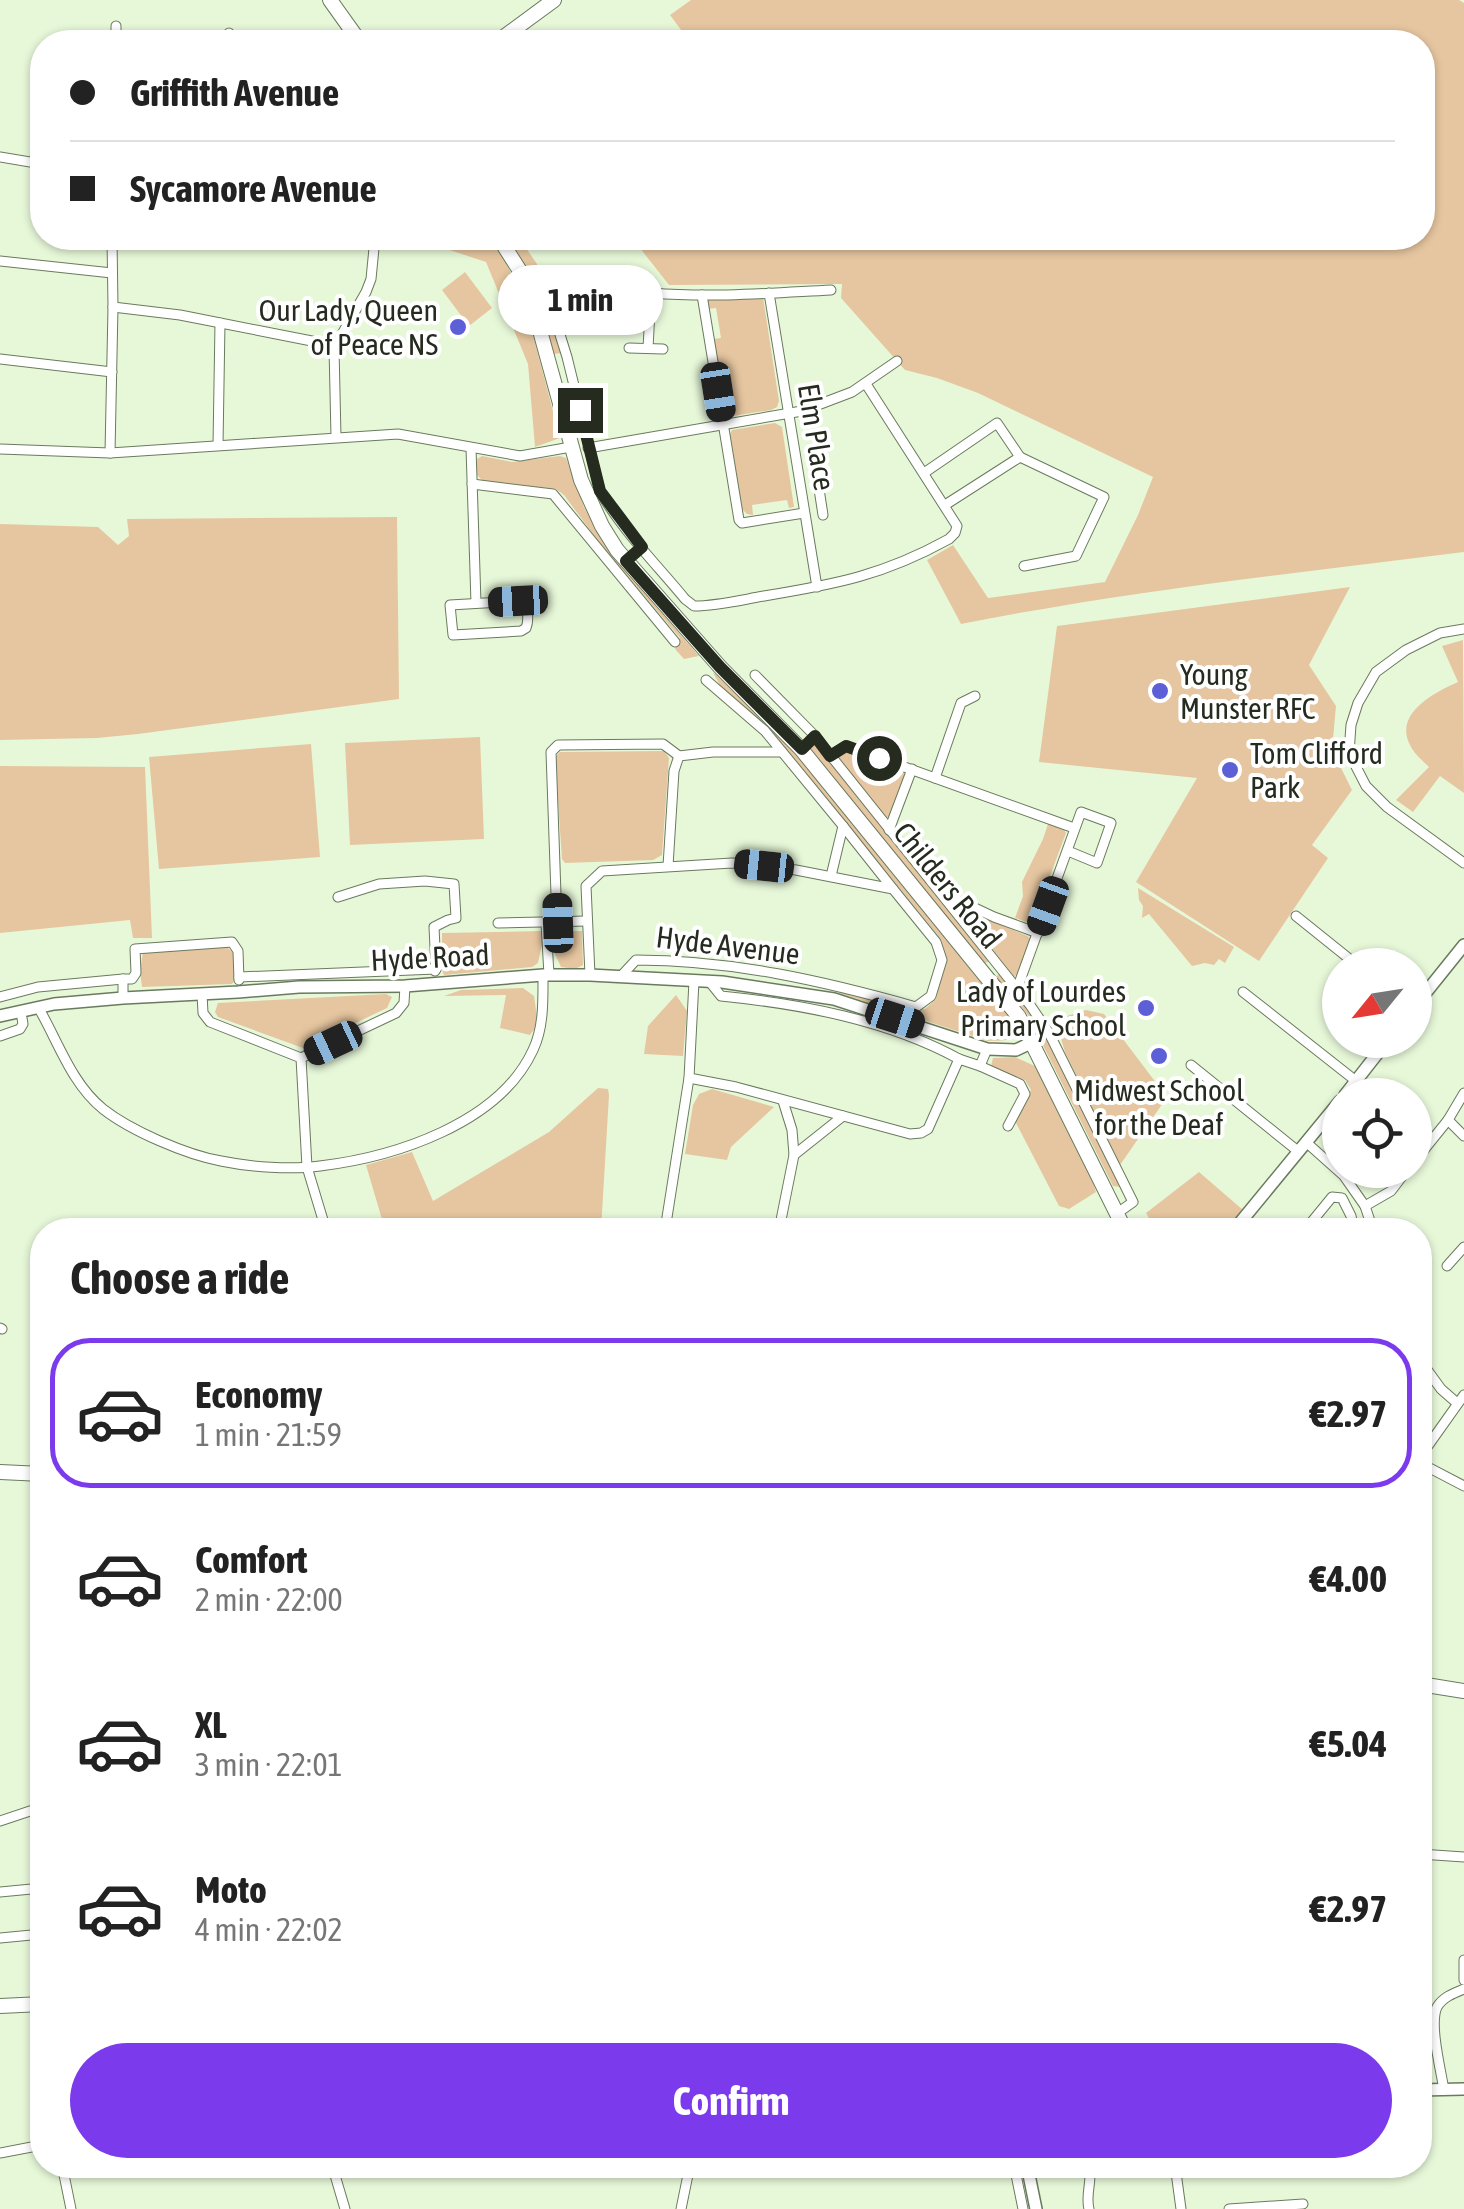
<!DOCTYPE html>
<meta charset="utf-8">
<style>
body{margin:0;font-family:"Asap Condensed",sans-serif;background:#f2f2f2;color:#222;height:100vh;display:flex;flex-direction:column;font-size:38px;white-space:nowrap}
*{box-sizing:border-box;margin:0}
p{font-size:32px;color:#767676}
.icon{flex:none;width:55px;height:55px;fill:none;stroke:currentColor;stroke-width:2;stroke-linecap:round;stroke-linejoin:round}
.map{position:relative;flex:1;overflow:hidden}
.side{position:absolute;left:30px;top:1218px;width:1402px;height:960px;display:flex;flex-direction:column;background:#fff;border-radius:40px;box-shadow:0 2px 8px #0004}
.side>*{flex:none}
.banner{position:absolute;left:30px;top:30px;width:1405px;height:220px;border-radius:40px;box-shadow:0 2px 8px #0004;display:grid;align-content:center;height:220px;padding:0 40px;background:#fff}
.needle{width:65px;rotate:240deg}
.fabs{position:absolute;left:1322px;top:948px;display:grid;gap:20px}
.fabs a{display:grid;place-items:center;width:110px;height:110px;border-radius:50%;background:#fff;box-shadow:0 2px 8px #0004;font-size:50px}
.end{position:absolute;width:45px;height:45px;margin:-22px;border:12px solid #252b1f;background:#fff;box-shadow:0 0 0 5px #fff}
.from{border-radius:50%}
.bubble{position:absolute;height:70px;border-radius:35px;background:#fff;box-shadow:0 2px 8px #0004;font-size:32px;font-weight:700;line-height:70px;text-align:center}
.car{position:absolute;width:30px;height:60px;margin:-30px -15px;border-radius:12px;box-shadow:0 0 8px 2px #0007;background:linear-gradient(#222 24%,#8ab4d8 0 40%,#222 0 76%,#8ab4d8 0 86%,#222 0)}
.banner b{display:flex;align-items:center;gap:35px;height:95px;font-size:38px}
.banner b+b{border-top:2px solid #e0e0e0}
.banner i{width:25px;height:25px;background:#222}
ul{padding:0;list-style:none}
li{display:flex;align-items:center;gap:30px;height:150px;margin:0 20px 15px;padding:0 20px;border:5px solid transparent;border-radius:40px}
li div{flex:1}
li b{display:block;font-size:38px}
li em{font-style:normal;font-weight:700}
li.current{border-color:#7c3aed}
li>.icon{width:90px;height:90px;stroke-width:1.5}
h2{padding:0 40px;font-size:45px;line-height:120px}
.action{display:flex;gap:20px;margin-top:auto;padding:20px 40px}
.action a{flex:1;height:115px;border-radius:60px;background:#7c3aed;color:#fff;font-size:40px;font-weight:700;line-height:115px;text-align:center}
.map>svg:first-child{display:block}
.green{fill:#e6c6a0}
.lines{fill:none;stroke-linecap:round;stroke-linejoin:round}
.minor-casing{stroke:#6a7a5e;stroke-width:11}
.tertiary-casing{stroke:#6a7a5e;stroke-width:14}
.secondary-casing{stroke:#6a7a5e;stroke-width:16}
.minor{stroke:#fff;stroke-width:9}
.tertiary{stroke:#fff;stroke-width:11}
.secondary{stroke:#fff;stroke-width:14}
.route{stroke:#252b1f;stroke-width:12}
.poi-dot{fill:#5d5fd7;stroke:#fff;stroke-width:4}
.labels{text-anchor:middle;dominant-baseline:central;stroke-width:8;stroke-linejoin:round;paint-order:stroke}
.poi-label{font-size:30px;fill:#252b1f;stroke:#fff;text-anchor:end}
.street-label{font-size:30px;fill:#252b1f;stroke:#fff}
</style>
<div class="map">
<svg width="1464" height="2209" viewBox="0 0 1464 2209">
<rect width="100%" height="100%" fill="#e7f8d9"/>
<g class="green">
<path d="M691,0H1459L1464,3V552C1296,573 1127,591 961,624L927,560L953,545L988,598L1105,582L1138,515L1153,477L978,393L937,378L905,370L841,298L842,284L669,285L632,238H1422V42H690L670,15Z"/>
<path d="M413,238H491L495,242L523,297L560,438L535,447L528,364L486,262Z"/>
<path d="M507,238H519L537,264L542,293L562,353L554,354L532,283Z"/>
<path d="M465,272L492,308L469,326L442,290Z"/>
<path d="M763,297L779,401L777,407L771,410L727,417L724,401L731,399L725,367L718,368L713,339L721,338L716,308L708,309V300Z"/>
<path d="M775,423L782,427L794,507L789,508L787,500L752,505L753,515L747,514L742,509L730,434L732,430Z"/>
<path d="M482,456L512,462L560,456L566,458L584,507L608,550L699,656L684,659L675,649L680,638L601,545L564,495L556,489L483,481L477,475V459Z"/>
<path d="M397,517L399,699L138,734L97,738L0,740V524L98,527L118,545L129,536L127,519Z"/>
<path d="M1350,587L1309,665L1336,706L1332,750L1352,790L1312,845L1328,858L1259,961L1136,882L1197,778L1039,762L1057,626Z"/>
<path d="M1463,640L1464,793L1440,776L1413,812L1396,800L1429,767C1422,760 1413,753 1409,743C1395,712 1436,692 1458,682L1442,646Z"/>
<path d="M713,673L724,677L812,772L1011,1018L1017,1031C1012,1043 999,1040 988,1041L839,993L840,990L914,1010L925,1009L936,999L946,958L941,939L774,735L721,687Z"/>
<path d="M480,737L484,839L350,845L345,743Z"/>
<path d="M815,743L989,959L988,962L985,963L810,750V746Z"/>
<path d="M311,744L320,857L159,869L149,757Z"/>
<path d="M848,750L903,769L905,778L890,816L886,818L837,755Z"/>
<path d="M664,751L669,758L662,855L653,860L565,863L562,859L555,757L560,752Z"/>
<path d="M0,766L145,767L152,938H133L130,920L0,933Z"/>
<path d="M1048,824L1063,828L1066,833L1033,922L1029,923L1015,918L1023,896L1022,882L1043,839Z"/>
<path d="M1138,888L1234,947L1225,963L1219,959L1214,965L1205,963L1192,966L1149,914L1142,918L1143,906L1139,900Z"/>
<path d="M958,905L1027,936L1030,939L1018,973L1014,977Z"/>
<path d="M541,931L543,940L538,963L532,967L444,975L442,970V933Z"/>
<path d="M553,931H582L583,965L575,969L561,967L555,954Z"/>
<path d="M227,947L233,953L236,979L232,984L142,987L140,971L143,952L154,950Z"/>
<path d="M1000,973L1044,1032L1121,1187L1113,1186L1028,1015L996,977Z"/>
<path d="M523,988L534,996L538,1024L530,1035L500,1028L506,995L444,996L461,990Z"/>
<path d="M386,994L392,997L387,1008L303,1048L218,1017L215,1012L218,1003Z"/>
<path d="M676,995L687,1011L683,1056L644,1054L648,1026Z"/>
<path d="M1086,1010L1104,1014L1160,1088L1161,1096L1165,1100L1120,1165L1065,1052L1059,1032L1067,1016Z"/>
<path d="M1015,1057L1037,1067L1090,1172L1096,1192L1069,1209L1059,1206L1015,1121L1031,1090L1025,1080L991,1066L993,1058Z"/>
<path d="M598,1088L608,1089L609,1095L601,1230H388L381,1216L366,1165L412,1152L433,1201L549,1132Z"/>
<path d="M712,1089L774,1107L731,1147L727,1160L685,1154L693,1105L699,1094Z"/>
<path d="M1199,1172L1243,1210L1225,1230H1156L1146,1213Z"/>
</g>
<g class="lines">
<g class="minor-casing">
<g id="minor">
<path d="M116,26V42"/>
<path d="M229,42V33"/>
<path d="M0,157L42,164"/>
<path d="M0,261L112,273"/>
<path d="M831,290C772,293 712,298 652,293C619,290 586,282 553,274L547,277V293L567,357L600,491C621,529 658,566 685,599L694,606C717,606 741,600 764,596C837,584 884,575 949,539L955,533L957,526L866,384"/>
<path d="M769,293L817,587"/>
<path d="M702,295L739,520L742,523L804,513"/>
<path d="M113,307L180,315L327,344L334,348"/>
<path d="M629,348L663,349"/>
<path d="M648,348L651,293"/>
<path d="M0,359L112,372"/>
<path d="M336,437L334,348L366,292L371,279L375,238"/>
<path d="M218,445L220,323"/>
<path d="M471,448L476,603"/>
<path d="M588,448L802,411L852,392L897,361"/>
<path d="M0,449L110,453L398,434L520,456L571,447"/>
<path d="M110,453L113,307L112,238"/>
<path d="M1020,457L1104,497L1076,556L1024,566"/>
<path d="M924,473L997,423L1020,457L945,505"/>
<path d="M817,476L823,515"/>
<path d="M472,484L553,494L675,642"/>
<path d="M518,601L523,602C528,608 529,621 526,628L521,631L453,635L450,605Z"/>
<path d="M1464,629L1440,633L1406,650L1376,672L1358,703L1351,725L1349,753L1366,786L1387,807L1464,863"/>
<path d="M755,675L815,736L1030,1005L1049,1033L1133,1202L1116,1214"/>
<path d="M706,680L765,731L843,826L831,876"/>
<path d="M830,756L846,746L1074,828"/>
<path d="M935,778L961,703L975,696"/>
<path d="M843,826L893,889"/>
<path d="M889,830L912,769"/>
<path d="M668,866L674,771L679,756L713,752H782"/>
<path d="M941,892L994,917L1038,933"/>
<path d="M338,897L379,884L425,881L454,884L456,918L448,920L434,927L436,969"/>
<path d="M1296,916L1357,965"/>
<path d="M498,923L587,921"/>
<path d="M546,923L549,975"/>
<path d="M557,923L551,752L558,745L663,744L679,756"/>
<path d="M590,975L586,886L602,871L732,863L796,870L893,889L936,942L942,960L931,996L916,1007C824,981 732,960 636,960L622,975"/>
<path d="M239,977L436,969L435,971"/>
<path d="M709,981L721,996C801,1004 888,1020 959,1059"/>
<path d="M1017,989L1081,812L1111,823L1097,863L1068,851"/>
<path d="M1243,992L1356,1081"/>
<path d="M202,994L203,1013L210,1022L301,1058L307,1167L326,1230"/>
<path d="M0,997L38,987L123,979"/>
<path d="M123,998V979H132L136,973L135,949L232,942L238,951L239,980"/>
<path d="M38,1007C58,1041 71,1083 103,1109C131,1131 187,1155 221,1161C250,1167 291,1170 320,1166C394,1157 499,1124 533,1050C544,1027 543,1000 543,975"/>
<path d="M0,1036L20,1029L23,1024L22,1018"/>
<path d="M301,1058L396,1013L404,1003L405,986"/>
<path d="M1191,1065L1299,1152"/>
<path d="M980,1066L1020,1084L1025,1094L1008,1126"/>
<path d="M689,1078L736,1087L910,1134L921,1133L928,1129L959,1059L980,1066L987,1049"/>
<path d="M1448,1120L1464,1136"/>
<path d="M1307,1143L1344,1176L1365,1206"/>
<path d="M794,1155L843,1116"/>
<path d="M1415,1161L1448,1120L1464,1093"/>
<path d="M665,1230L689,1078L694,981"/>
<path d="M779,1230L794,1155L792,1130L783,1101"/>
<path d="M1305,1230L1332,1197L1342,1198L1351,1216L1354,1230"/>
<path d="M1373,1230L1365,1206L1391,1191L1407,1170"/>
<path d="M1447,1266L1464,1247"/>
<path d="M0,1328L2,1329"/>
<path d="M1420,1360L1441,1389L1457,1403"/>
<path d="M1420,1457L1464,1395"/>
<path d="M1420,1463L1464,1486"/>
<path d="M0,1821L42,1807"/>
<path d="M1420,1854L1464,1857"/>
<path d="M0,1892L42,1888"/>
<path d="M0,1938L42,1934"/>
<path d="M1464,1960V1980"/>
<path d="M1444,2090C1441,2071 1429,2024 1437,2007C1443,1997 1454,1993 1464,1989"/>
<path d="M0,2153L42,2145"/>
<path d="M62,2165L71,2209"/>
<path d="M332,2165L345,2209"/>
<path d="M1014,2165L1023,2209"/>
<path d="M1175,2165L1181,2209"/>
<path d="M681,2209L690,2165"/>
<path d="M1089,2209C1085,2194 1093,2180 1089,2165"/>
<path d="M1229,2209L1303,2204"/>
</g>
</g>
<g class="tertiary-casing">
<g id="tertiary">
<path d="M1415,1006L1464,945"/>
<path d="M0,1016L54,1004L123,998L238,992L299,987L405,986L543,975H590L722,982L834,999L987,1049L1016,1050L1033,1042"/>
<path d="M1345,1095L1388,1040"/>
<path d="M1234,1230L1340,1101"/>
<path d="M1420,2090L1464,2089"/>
<path d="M1027,2165L1036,2209"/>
</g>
</g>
<g class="secondary-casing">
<g id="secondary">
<path d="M330,0L360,42"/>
<path d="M497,42L554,0"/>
<path d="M499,238L520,271L531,298L581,480L602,526L617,550L720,667L801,749L1019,1017L1125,1230"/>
<path d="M0,1472L42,1474"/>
<path d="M1420,1684L1464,1691"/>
<path d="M0,2006L42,2004"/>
</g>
</g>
<use href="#minor" class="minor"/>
<use href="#tertiary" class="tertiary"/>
<use href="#secondary" class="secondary"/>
</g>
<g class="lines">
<path class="route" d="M580,410L600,491L642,547L626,561L720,667L802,749L815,736L830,756L846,746L879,758"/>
</g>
<g class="poi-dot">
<circle cx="458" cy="327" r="10"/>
<circle cx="1160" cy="691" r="10"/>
<circle cx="1230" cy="770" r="10"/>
<circle cx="1146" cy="1008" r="10"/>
<circle cx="1159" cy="1056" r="10"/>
</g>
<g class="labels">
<g class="poi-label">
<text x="438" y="310">Our Lady, Queen<tspan x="438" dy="34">of Peace NS</tspan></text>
<text x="1180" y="674" text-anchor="start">Young<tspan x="1180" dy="34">Munster RFC</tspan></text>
<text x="1250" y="753" text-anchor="start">Tom Clifford<tspan x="1250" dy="34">Park</tspan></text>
<text x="1126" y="991">Lady of Lourdes<tspan x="1126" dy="34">Primary School</tspan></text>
<text x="1159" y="1090" text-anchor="middle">Midwest School<tspan x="1159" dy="34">for the Deaf</tspan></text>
</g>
<g class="street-label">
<text transform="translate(817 437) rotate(81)">Elm Place</text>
<text transform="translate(948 885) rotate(51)">Childers Road</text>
<text transform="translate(728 945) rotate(7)">Hyde Avenue</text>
<text transform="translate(430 957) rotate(-3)">Hyde Road</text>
</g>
</g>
</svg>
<div class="fabs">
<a><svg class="needle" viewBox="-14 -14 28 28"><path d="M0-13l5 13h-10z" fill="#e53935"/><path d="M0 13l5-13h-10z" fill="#767676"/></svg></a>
<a><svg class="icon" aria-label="locate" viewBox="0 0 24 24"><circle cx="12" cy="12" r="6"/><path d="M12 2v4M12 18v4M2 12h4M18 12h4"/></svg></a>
</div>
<i class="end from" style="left:879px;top:758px"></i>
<i class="end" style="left:580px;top:410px"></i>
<div class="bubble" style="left:498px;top:265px;width:165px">1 min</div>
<i class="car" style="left:718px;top:392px;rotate:171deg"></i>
<i class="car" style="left:518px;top:601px;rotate:267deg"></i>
<i class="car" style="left:764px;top:866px;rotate:276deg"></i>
<i class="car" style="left:1048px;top:906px;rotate:200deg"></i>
<i class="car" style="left:558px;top:923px;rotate:358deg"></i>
<i class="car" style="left:895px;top:1018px;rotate:108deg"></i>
<i class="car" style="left:333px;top:1043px;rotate:245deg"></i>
<div class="banner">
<b><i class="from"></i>Griffith Avenue</b>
<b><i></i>Sycamore Avenue</b>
</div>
<section class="side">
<h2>Choose a ride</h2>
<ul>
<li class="current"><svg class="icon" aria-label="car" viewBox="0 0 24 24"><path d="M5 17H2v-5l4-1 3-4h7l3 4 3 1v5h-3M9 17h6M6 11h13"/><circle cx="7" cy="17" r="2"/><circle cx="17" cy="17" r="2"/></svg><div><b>Economy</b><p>1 min · 21:59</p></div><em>€2.97</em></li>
<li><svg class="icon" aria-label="car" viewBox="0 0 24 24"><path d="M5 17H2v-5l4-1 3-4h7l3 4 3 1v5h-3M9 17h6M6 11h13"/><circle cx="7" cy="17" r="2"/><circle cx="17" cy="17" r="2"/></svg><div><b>Comfort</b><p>2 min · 22:00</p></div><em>€4.00</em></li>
<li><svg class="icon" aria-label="car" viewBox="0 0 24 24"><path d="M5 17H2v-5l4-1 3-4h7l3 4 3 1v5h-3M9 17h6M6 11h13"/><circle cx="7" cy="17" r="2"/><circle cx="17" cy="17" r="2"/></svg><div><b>XL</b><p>3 min · 22:01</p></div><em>€5.04</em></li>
<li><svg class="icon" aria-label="car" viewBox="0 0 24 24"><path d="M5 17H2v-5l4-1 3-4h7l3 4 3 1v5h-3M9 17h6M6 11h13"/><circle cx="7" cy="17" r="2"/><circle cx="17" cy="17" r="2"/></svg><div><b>Moto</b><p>4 min · 22:02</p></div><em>€2.97</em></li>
</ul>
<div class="action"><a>Confirm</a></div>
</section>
</div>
